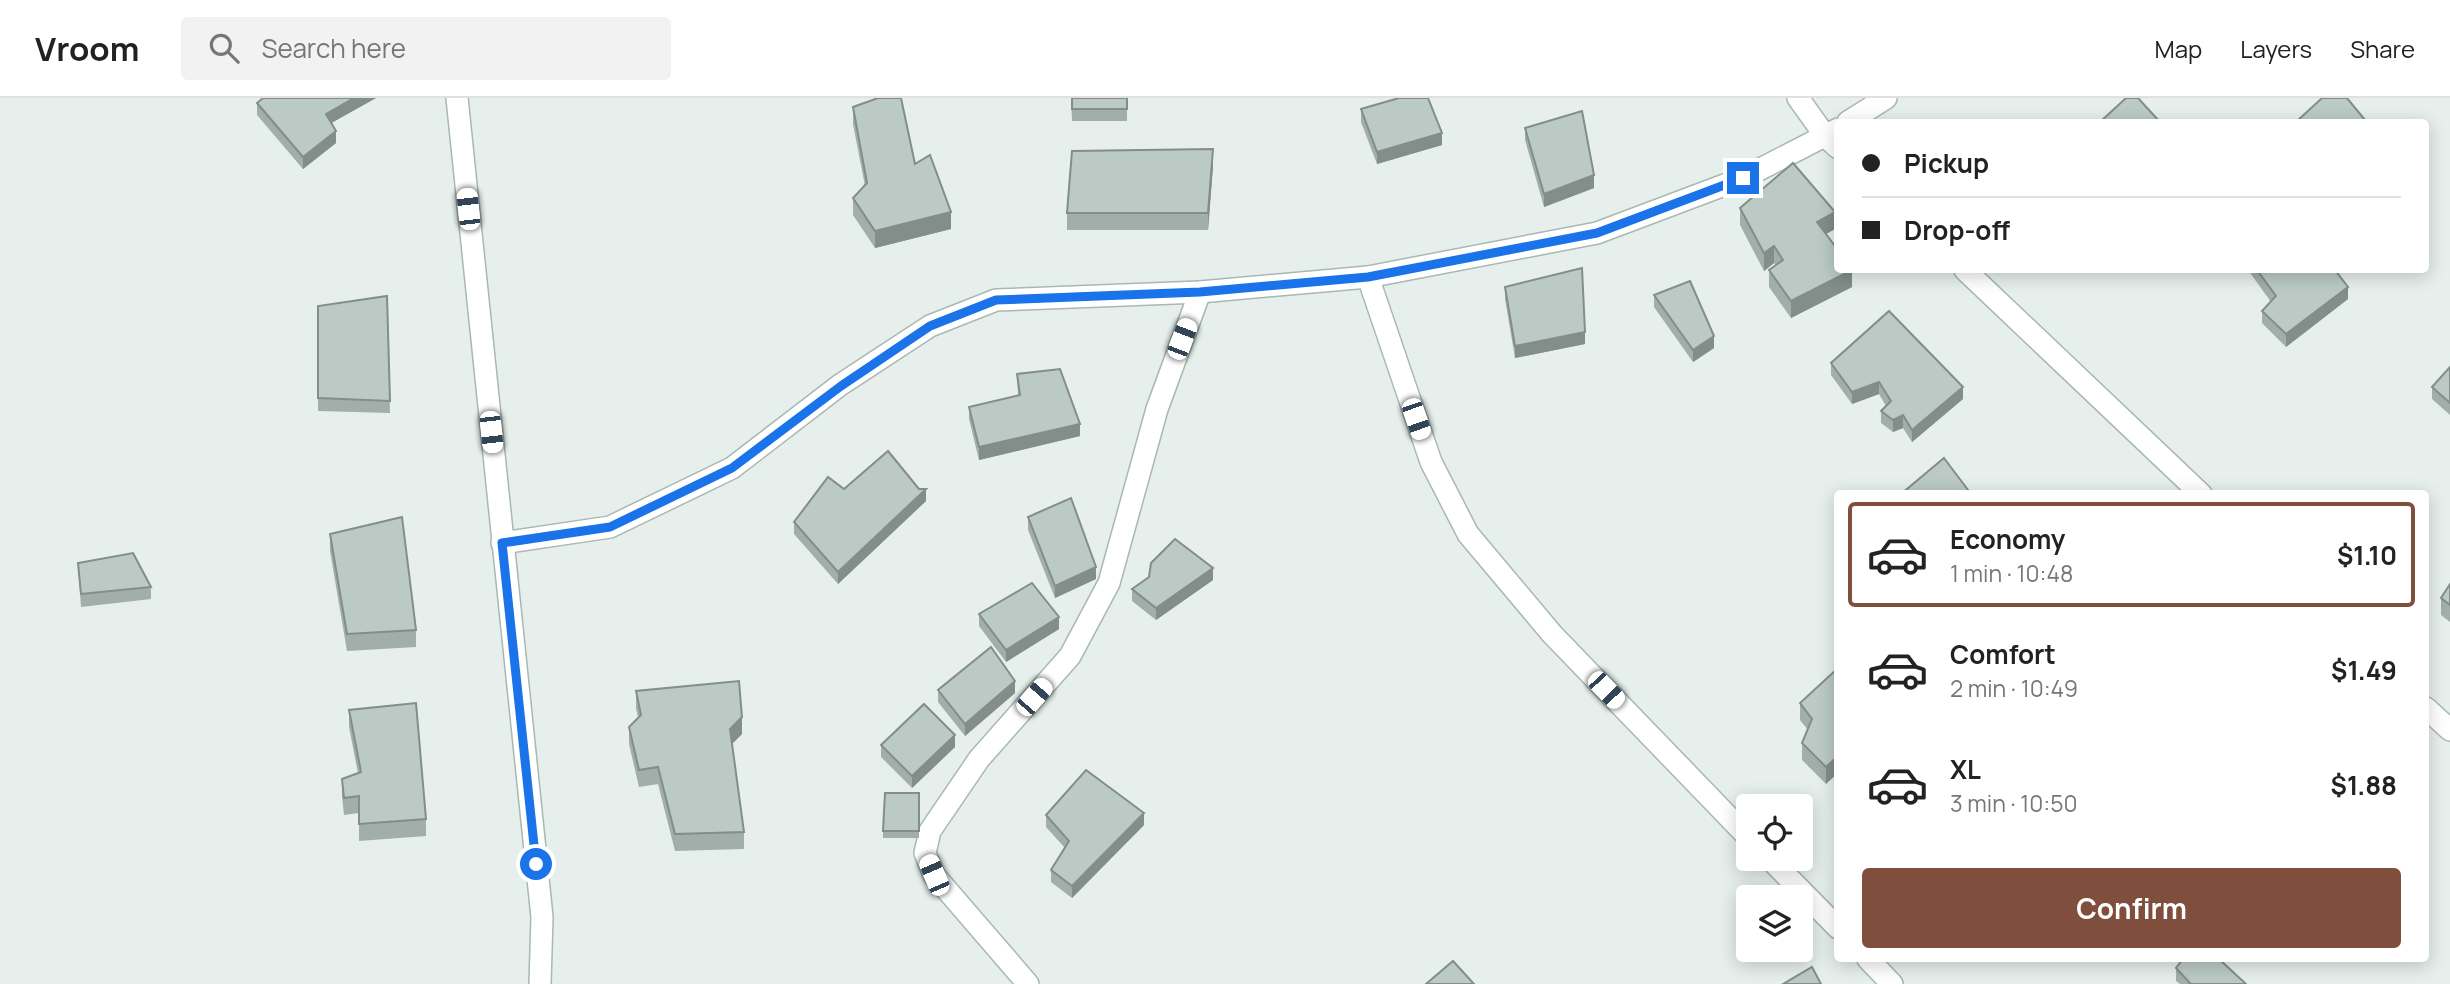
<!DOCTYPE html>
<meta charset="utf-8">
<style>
body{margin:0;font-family:Manrope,sans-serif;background:#f2f2f2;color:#222;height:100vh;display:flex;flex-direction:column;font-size:26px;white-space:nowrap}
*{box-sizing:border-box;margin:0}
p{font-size:23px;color:#767676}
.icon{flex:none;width:38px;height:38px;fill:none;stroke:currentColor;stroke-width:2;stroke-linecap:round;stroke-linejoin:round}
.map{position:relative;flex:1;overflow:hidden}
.side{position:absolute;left:1834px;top:392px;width:595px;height:472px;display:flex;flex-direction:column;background:#fff;border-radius:7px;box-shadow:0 4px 18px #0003}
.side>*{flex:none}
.guide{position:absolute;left:1834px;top:21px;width:595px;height:154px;border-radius:7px;box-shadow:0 4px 18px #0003;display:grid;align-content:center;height:154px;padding:0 28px;background:#fff}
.fabs{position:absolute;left:1736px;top:696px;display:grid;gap:14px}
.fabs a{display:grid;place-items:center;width:77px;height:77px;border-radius:7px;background:#fff;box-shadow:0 4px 18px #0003;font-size:35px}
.end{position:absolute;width:32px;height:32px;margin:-16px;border:9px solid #1a73e8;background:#fff;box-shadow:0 0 0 4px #fff}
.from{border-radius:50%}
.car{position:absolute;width:21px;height:42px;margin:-21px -10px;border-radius:9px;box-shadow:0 0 5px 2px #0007;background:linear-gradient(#fff 24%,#345 0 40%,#fff 0 76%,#345 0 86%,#fff 0)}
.guide b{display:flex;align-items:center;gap:24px;height:66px;font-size:26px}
.guide b+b{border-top:2px solid #e0e0e0}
.guide i{width:18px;height:18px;background:#222}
ul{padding:12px 0 0;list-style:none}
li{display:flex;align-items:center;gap:21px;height:105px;margin:0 14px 10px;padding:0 14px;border:4px solid transparent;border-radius:7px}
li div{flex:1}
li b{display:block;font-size:26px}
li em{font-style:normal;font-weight:700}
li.active{border-color:#804e3d}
li>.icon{width:63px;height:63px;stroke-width:1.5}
.action{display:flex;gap:14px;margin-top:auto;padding:14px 28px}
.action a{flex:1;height:80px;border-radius:7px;background:#804e3d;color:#fff;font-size:28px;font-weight:700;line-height:80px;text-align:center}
header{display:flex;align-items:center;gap:42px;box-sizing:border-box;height:98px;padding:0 35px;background:#fff;border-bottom:2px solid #e0e0e0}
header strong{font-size:33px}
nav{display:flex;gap:38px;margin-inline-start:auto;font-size:24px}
.search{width:490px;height:63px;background:#f2f2f2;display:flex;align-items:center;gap:18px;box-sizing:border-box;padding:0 24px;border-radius:7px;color:#767676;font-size:26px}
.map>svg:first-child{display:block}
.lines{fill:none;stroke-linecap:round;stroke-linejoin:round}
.street-casing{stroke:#a8b8b2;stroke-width:24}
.street{stroke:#fff;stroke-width:21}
.wall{fill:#a1aea9}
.shaded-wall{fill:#838d89}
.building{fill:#bbcac4;stroke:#838d89;stroke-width:2}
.route{stroke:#1a73e8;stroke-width:9}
</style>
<header>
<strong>Vroom</strong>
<div class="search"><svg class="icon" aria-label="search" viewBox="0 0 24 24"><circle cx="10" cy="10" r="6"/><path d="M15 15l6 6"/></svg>Search here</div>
<nav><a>Map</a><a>Layers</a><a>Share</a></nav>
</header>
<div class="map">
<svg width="2450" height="886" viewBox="0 0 2450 886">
<rect width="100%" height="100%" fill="#e6efeb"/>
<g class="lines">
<g class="street-casing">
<g id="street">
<path d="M457,0L542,819L540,886"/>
<path d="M1798,0L1826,39L1838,50"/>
<path d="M1848,24L1886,0"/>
<path d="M1965,172L2201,396"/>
<path d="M1368,179L1431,364L1468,436L1552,536L1748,739"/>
<path d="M502,445L610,429L732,370L840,287L930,228L996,202L1200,194L1368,179L1597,135L1743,80L1838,31"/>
<path d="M2426,610L2450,632"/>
<path d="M1770,761L1838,830"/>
<path d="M1868,861L1892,886"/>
<path d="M1028,886L934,777L925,755L930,733L979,661L1070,558L1109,485L1157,311L1200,194"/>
</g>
</g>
<use href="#street" class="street"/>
</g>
<g class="wall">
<path d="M263,0H376L331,25L336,45L303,71L257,17V5Z"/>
<path d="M1071,0H1127V23H1072Z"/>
<path d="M853,9L915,66L951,131L875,150L853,117V100L865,88L853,26Z"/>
<path d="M1361,11L1442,47L1377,66L1361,24Z"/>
<path d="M1525,30L1594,90L1544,109L1525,42Z"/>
<path d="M1213,68L1208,132H1067V115Z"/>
<path d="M1740,110L1835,131L1826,136L1852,189L1791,220L1769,189V172L1776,168L1774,165L1764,173L1740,127Z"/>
<path d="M2248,172H2335L2348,201L2286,249L2262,225V213L2271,204Z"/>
<path d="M1505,189L1585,246L1515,260L1505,201Z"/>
<path d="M1654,197L1714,250L1693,264L1654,209Z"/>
<path d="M387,198L390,315L318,313V208Z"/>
<path d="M1831,265L1963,301L1912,344L1903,330L1893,334L1881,325V313L1886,308L1879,296L1852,306L1831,277Z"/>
<path d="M2450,269V317L2432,301V289Z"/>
<path d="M1017,276L1080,338L979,362L969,321V309L1018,297Z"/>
<path d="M844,391L926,403L838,486L794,436V424Z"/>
<path d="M1028,419L1096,481L1055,500L1028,432Z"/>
<path d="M330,436L416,532V549L347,553L330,453Z"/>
<path d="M78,465L151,489V501L81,509Z"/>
<path d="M1149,479L1213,482L1156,522L1132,503V491Z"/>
<path d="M2450,486V524L2441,517V500Z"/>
<path d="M979,516L1059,531L1006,564L979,528Z"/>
<path d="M1838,570L1826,686L1802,662V645L1808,632L1800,622V605Z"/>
<path d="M938,592L1015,595L965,638L938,604Z"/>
<path d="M636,593L742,636L732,646L744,734V751L675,753L658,686L639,689L629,646V629L638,619L636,610Z"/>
<path d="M349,612L426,721V738L359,743V715L344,717L342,698V681L358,675L349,629Z"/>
<path d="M881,647L955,649L912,690L881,659Z"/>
<path d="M919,695V740H883V733Z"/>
<path d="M1046,717L1144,727L1072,800L1051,784V772L1065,750L1046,729Z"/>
<path d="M2176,870L2246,886H2180L2176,883Z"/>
</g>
<g class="shaded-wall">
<path d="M354,0H376L326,28V16Z"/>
<path d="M336,33V45L303,71V59Z"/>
<path d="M1442,35V47L1377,66V54Z"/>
<path d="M1213,51V68L1208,132V115Z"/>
<path d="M1594,77V90L1544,109V96Z"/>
<path d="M951,114V131L875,150V133Z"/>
<path d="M1835,114V131L1817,141V124Z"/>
<path d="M1774,148V165L1764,173V155Z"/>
<path d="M1852,172V189L1791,220V203Z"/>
<path d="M2348,189V201L2286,249V236Z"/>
<path d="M1585,234V246L1515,260V248Z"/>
<path d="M1714,238V250L1693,264V252Z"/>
<path d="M1879,284V296L1852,306V294Z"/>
<path d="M1963,289V301L1912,344V332Z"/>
<path d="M1903,317V330L1893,334V322Z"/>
<path d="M1080,326V338L979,362V349Z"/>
<path d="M926,391V403L838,486V474Z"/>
<path d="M1096,469V481L1055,500V488Z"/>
<path d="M1213,470V482L1156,522V510Z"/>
<path d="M1059,519V531L1006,564V552Z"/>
<path d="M1015,583V595L965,638V626Z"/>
<path d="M742,619V636L730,648V631Z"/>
<path d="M955,637V649L912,690V678Z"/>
<path d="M1838,658V675L1826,686V669Z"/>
<path d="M1144,715V727L1072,800V788Z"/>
</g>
<g class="building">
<path d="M263,0H354L326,16L336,33L303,59L257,5Z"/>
<path d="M878,0H901L915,66L930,57L951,114L875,133L853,100L867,85L853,9Z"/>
<rect x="1072" y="0" width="55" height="11"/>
<path d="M1399,0H1428L1442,35L1377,54L1361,11Z"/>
<path d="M2126,0H2138L2160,24H2100Z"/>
<path d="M2322,0H2347L2365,22L2363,24H2296Z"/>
<path d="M1582,13L1594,77L1544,96L1525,30Z"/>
<path d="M1213,51L1208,115H1067L1072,53Z"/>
<path d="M1793,65L1835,114L1817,124L1838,152V172H1852L1791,203L1769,172L1783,162L1774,148L1764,155L1740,110Z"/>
<path d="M1582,170L1585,234L1515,248L1505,189Z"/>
<path d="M2257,172H2335L2348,189L2286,236L2262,213L2276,198Z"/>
<path d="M1690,183L1714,238L1693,252L1654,197Z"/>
<path d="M387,198L390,303L318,300V208Z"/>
<path d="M1889,213L1963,289L1912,332L1903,317L1893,322L1881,313L1891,303L1879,284L1852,294L1831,265Z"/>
<path d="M2450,269V305L2432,289Z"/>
<path d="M1060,271L1080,326L979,349L969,309L1020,297L1017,276Z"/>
<path d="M888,353L919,391H926L838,474L794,424L828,379L844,391Z"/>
<path d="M1944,360L1971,396H1901Z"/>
<path d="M1071,400L1096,469L1055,488L1028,419Z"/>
<path d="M402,419L416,532L347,536L330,436Z"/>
<path d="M1175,441L1213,470L1156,510L1132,491L1149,479L1151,465Z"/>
<path d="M133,455L151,489L81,496L78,465Z"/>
<path d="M1032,485L1059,519L1006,552L979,516Z"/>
<path d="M2450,486V507L2441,500Z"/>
<path d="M991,549L1015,583L965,626L938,592Z"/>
<path d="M1838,570V658L1826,669L1802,645L1812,621L1800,605Z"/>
<path d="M739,583L742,619L730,631L744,734L675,736L658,669L639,672L629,629L641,617L636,593Z"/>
<path d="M416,605L426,721L359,726V698L344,700L342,681L361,674L349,612Z"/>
<path d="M924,606L955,637L912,678L881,647Z"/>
<path d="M1086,672L1144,715L1072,788L1051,772L1069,743L1046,717Z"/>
<path d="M885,695H919V733H883Z"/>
<path d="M2183,861H2219L2246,886H2189L2190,885L2176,870Z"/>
<path d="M1453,863L1474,886H1426Z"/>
<path d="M1812,869L1821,886H1783Z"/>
</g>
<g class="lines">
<path class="route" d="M536,766L502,445L610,429L732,370L841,288L930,228L996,202L1200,194L1368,179L1597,135L1743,80"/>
</g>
</svg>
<div class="fabs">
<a><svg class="icon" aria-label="locate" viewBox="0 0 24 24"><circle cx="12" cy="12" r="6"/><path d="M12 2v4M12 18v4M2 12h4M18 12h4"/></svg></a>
<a><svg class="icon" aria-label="layers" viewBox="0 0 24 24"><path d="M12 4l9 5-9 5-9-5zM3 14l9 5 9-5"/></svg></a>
</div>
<i class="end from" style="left:536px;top:766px"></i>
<i class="end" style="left:1743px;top:80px"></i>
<i class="car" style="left:468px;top:111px;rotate:354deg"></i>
<i class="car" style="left:1182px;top:241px;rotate:21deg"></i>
<i class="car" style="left:1416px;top:321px;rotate:161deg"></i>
<i class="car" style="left:491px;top:334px;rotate:174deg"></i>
<i class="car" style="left:1606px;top:592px;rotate:136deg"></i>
<i class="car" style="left:1034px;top:599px;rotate:41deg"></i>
<i class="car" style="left:934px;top:777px;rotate:337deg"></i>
<div class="guide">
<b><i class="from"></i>Pickup</b>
<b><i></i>Drop-off</b>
</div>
<section class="side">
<ul>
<li class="active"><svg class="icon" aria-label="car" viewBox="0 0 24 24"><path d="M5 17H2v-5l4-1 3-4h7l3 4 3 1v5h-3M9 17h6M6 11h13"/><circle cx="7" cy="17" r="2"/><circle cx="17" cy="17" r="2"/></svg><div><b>Economy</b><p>1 min · 10:48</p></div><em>$1.10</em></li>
<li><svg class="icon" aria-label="car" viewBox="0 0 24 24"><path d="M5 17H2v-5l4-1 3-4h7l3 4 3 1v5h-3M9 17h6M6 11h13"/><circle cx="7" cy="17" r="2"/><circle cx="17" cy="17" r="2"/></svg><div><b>Comfort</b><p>2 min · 10:49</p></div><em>$1.49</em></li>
<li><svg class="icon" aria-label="car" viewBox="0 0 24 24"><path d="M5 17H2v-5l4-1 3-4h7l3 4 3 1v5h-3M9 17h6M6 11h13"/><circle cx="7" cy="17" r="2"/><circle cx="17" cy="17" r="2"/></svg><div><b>XL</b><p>3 min · 10:50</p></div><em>$1.88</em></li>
</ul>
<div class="action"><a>Confirm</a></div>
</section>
</div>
